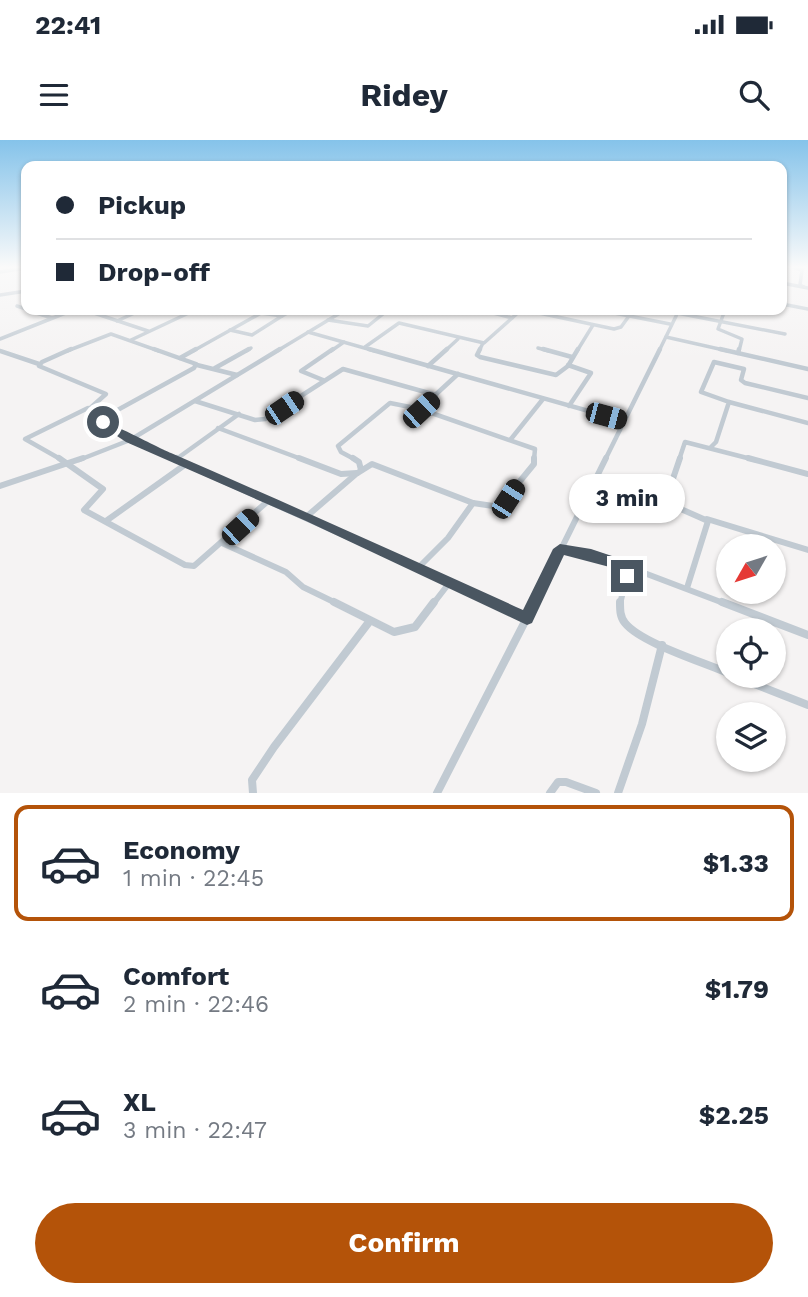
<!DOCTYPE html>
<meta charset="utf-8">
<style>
body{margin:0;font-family:"Work Sans",sans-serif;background:#f2f2f3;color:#1f2937;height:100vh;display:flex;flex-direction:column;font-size:26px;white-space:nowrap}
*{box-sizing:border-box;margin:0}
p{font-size:23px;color:#747a83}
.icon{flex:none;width:38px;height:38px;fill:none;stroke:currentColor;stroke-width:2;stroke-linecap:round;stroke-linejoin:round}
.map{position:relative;height:653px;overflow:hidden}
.drawer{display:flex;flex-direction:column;background:#fff;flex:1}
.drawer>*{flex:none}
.top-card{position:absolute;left:21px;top:21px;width:766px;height:154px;border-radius:14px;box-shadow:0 2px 5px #0004;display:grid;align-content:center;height:154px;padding:0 35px;background:#fff}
.needle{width:46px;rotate:231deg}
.fabs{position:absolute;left:716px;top:394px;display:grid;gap:14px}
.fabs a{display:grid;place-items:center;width:70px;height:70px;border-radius:50%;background:#fff;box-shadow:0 2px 5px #0004;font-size:35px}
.end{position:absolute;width:32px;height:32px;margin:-16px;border:9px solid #4a5661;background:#fff;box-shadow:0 0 0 4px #fff}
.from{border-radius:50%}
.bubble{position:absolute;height:49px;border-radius:24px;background:#fff;box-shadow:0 2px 5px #0004;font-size:23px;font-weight:700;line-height:49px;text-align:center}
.car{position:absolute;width:21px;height:42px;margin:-21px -10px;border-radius:9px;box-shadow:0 0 5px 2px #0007;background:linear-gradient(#222 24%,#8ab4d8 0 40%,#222 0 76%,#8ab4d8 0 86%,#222 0)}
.top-card b{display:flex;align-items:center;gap:24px;height:66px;font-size:26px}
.top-card b+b{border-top:2px solid #e0e1e3}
.top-card i{width:18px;height:18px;background:#1f2937}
ul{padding:12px 0 0;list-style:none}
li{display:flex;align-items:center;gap:21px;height:116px;margin:0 14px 10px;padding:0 21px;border:4px solid transparent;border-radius:14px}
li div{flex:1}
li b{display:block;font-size:26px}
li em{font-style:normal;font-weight:700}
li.current{border-color:#b45309}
li>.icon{width:63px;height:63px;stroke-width:1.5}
.action{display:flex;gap:14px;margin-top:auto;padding:14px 35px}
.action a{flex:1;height:80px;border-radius:42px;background:#b45309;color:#fff;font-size:28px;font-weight:700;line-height:80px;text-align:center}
.status{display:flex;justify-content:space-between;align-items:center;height:49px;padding:0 35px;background:#fff;direction:ltr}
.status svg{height:19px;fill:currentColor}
header{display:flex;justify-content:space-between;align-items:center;height:91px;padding:0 35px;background:#fff;font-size:32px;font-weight:700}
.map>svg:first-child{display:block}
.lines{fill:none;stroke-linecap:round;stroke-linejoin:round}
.street-far3{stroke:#c1cad2;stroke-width:3.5}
.street-far2{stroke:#c1cad2;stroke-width:4.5}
.street-far1{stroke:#c1cad2;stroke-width:6}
.street{stroke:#c1cad2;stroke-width:8}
.route{fill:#4a5661}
</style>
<div class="status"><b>22:41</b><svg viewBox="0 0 49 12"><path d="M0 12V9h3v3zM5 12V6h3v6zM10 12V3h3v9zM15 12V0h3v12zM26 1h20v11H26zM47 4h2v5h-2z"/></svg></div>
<header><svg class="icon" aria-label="menu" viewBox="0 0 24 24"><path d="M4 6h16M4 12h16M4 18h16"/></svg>Ridey<svg class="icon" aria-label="search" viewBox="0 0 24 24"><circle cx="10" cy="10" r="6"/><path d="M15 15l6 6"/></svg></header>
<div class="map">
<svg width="808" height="653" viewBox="0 0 808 653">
<rect width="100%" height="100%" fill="#f5f3f3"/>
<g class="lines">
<g class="street-far3">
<path d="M793,127L802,130L800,145L804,147"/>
<path d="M0,132L26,128"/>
<path d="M23,140L26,149"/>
<path d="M782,143L808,148"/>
<path d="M0,155L26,151"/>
<path d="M782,164L808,169"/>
<path d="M17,166L26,169"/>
<path d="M27,170L52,178"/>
<path d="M85,170L148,191"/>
<path d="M482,170L512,178"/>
<path d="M525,170L614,189L621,187L629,176"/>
<path d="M599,170L670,184"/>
<path d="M725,170L718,189L742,199L739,211"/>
<path d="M677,173L785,194"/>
<path d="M328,180L368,186L388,170"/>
<path d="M117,181L141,170"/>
<path d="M230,190L252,195L282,176"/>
<path d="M308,192L375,211"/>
<path d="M666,197L728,211"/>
<path d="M0,199L73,170"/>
<path d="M131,200L195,170"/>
<path d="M365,207L399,183L484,203L521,170"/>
<path d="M538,208L549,211"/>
<path d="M67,211L111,194L159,211"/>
<path d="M193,211L261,173L282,176L293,170"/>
<path d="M246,211L251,208"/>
<path d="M277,211L345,170"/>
<path d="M331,211L344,202"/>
<path d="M445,211L458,199"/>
<path d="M479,211L483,203"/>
<path d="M577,211L593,185"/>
<path d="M659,211L679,170"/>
</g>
<g class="street-far2">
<path d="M71,209L42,222L39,226L106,254L88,270L103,278"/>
<path d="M369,209L624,281"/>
<path d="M480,209L477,215L480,217L556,235L568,226L578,209"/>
<path d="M543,209L572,217"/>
<path d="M720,209L808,229"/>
<path d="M0,211L39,224"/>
<path d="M738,213L739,209"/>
<path d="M180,218L196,209"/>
<path d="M197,225L237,235"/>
<path d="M568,225L591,233L569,266"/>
<path d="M428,226L447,209"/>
<path d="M215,228L249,209"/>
<path d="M323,240L301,231L333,209"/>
<path d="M195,261L255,280L265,279L343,229L436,255"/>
<path d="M729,262L808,283"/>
<path d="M420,269L458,234"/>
<path d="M103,278L104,283L130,300L177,320"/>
<path d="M103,278L194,228L196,224L154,209"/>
<path d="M218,288L304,320"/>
<path d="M511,299L543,259"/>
<path d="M711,307L716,302L729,262L701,252L714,222L744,229L741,240L745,243L808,258"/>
<path d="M62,320L25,299L88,268"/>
<path d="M79,320L130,300L280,209"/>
<path d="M175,320L239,274"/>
<path d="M356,320L341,312L338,306L390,263L420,269L535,309L534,320"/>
<path d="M605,320L660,209"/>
<path d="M679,320L685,302L755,320"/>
</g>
<g class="street-far1">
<path d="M59,318L103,349L84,370L185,425L194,426L268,361"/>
<path d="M172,318L497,464"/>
<path d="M299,318L341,334L357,333"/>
<path d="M353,318L359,322L361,330"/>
<path d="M680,318L665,362L708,381L687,448"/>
<path d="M748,318L808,334"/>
<path d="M175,320L177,318"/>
<path d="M0,346L83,318"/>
<path d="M473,363L493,366L502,363L534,324V318"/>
<path d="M306,377L356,334L372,324L473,363L448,398L419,427"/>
<path d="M707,379L808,410"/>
<path d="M106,381L186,324"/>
<path d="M222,403L286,432L303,447L338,464"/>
<path d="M560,409L610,420L726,464"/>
<path d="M433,464L450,442"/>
<path d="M534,464L606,318"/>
<path d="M620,464L629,427"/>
</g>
<g class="street">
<path d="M334,462L394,492L415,487L434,462"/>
<path d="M493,462L527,478"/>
<path d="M620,462C620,470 620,477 625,483C641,503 703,522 728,533"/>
<path d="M722,462L808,495"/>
<path d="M734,536L808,565"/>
<path d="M253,653L252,640L274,607L369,482"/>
<path d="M437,653L535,462"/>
<path d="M550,653L558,642H566L596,653"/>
<path d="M618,653L642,584L662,505"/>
</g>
</g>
<linearGradient id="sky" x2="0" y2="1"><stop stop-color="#85c3ea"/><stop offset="0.58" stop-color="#fafafa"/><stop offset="1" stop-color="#fafafa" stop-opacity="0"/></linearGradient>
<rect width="808" height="219" fill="url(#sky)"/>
<path class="route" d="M99,280C104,279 159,308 171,313C289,364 406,417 523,470L553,409L560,404L591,409L633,423L634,436L627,442L620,436L621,430L564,415L532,483L527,485L306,381L126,302L99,284Z"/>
</svg>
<div class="fabs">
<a><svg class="needle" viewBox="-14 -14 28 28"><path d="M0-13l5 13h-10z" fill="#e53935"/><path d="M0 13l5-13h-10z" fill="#747a83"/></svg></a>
<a><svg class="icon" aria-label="locate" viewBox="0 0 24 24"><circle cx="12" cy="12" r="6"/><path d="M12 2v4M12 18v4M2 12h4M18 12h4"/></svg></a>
<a><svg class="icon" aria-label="layers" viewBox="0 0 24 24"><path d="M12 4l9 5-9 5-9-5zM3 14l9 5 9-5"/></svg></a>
</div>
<i class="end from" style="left:103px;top:282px"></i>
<i class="end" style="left:627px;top:436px"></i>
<div class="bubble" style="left:569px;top:334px;width:116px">3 min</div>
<i class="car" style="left:284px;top:268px;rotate:56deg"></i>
<i class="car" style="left:421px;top:270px;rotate:47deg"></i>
<i class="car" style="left:606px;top:276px;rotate:105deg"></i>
<i class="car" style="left:508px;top:359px;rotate:33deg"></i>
<i class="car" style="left:240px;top:387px;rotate:47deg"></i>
<div class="top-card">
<b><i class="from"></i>Pickup</b>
<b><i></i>Drop-off</b>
</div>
</div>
<section class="drawer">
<ul>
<li class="current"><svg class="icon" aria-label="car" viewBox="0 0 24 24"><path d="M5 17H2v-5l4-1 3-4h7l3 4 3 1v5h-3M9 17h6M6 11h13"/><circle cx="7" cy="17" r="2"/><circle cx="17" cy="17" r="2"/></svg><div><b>Economy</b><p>1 min · 22:45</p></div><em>$1.33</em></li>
<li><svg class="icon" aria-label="car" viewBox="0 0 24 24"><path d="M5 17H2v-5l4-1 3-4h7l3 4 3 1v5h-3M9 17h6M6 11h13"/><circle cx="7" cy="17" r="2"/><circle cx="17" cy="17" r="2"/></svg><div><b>Comfort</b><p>2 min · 22:46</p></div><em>$1.79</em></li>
<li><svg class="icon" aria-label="car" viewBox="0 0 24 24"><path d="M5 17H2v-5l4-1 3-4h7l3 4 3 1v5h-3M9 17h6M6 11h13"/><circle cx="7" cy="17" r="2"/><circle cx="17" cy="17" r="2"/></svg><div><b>XL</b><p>3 min · 22:47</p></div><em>$2.25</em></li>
</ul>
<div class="action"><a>Confirm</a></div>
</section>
